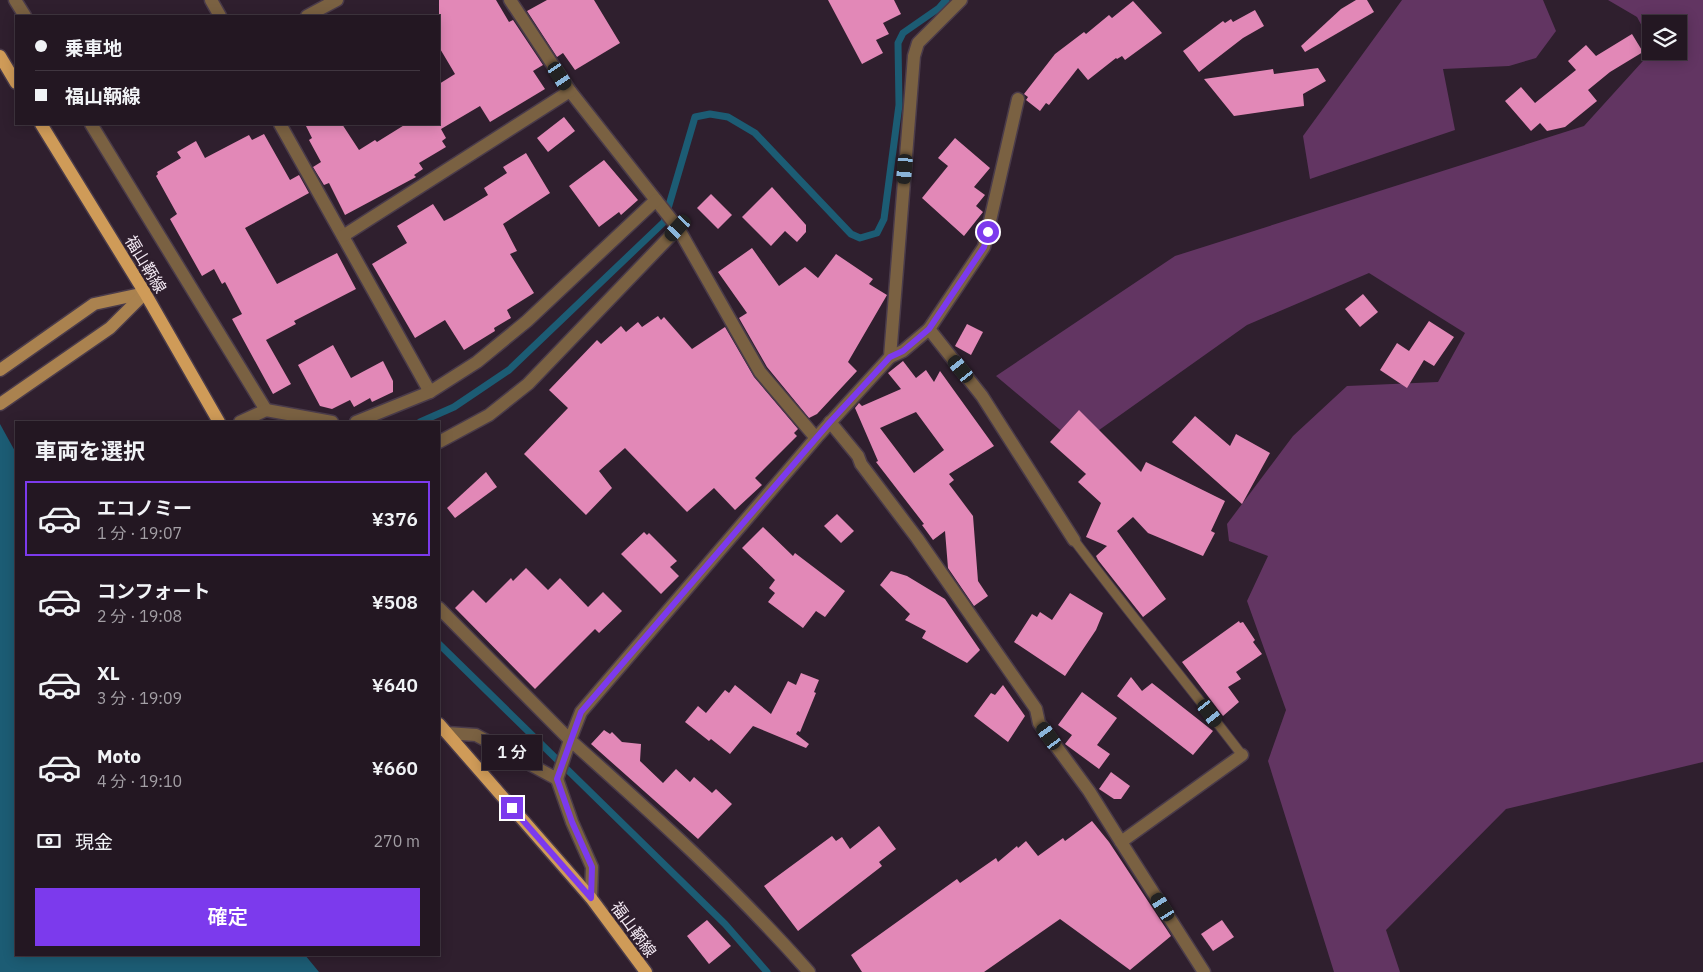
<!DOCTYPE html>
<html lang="ja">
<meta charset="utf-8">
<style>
body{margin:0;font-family:"IBM Plex Sans","Noto Sans JP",sans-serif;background:#2b202a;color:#f1f3f6;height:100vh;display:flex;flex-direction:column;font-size:19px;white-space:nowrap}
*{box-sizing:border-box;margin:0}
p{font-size:16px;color:#a39fa5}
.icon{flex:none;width:28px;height:28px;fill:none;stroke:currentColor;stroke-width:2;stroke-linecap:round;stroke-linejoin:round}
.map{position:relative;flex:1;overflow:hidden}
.drawer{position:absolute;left:15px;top:421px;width:425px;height:535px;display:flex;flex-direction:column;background:#231722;border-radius:0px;box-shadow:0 2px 12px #0003,0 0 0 1px #403640}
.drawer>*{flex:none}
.banner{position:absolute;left:15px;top:15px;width:425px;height:110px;border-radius:0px;box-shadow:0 2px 12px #0003,0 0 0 1px #403640;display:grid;align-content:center;height:110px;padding:0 20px;background:#231722}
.tools{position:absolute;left:1642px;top:15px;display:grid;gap:10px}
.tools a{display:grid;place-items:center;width:45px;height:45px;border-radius:0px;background:#231722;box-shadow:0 2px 12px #0003,0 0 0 1px #403640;font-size:25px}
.end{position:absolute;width:22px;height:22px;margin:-11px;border:6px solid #7c3aed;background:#fff;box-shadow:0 0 0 2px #fff}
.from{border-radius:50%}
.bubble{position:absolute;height:35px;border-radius:0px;background:#231722;box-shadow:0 2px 12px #0003,0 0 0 1px #403640;font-size:16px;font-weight:600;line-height:35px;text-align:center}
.car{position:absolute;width:15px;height:30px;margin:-15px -8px;border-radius:6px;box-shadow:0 0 4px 1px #0007;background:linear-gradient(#222 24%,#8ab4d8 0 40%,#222 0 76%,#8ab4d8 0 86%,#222 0)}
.banner b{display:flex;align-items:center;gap:18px;height:48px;font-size:19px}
.banner b+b{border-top:1px solid #403640}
.banner i{width:12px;height:12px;background:#f1f3f6}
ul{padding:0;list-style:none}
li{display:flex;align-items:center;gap:15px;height:75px;margin:0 10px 8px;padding:0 10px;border:2px solid transparent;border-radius:0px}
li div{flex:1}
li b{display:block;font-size:19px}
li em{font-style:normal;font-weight:600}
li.current{border-color:#7c3aed}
li>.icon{width:45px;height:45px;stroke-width:1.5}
h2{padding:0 20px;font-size:22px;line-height:60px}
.pay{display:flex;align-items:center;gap:12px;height:55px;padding:0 20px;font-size:19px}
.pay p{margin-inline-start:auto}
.button{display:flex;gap:10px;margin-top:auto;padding:10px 20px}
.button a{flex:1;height:58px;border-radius:0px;background:#7c3aed;color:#fff;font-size:20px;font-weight:600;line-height:58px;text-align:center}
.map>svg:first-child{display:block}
.green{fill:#623562}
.water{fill:#1c5c74}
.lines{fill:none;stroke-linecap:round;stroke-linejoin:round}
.stream{stroke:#1c5c74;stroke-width:7}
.building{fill:#e288b7;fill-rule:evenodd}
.lane-casing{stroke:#4a3b4a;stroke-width:11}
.street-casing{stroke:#4a3b4a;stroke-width:15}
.secondary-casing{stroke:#4a3b4a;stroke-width:15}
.primary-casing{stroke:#4a3b4a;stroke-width:15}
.lane{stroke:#7a6142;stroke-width:9}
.street{stroke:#7a6142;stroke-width:12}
.secondary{stroke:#aa824f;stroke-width:12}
.primary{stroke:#cf9b58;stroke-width:12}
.route{stroke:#7c3aed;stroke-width:6}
.labels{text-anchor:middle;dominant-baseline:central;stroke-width:5;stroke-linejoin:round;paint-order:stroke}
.street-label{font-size:16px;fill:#f3e9f3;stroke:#2f1f2e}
</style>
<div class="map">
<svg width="1703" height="972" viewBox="0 0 1703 972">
<rect width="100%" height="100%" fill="#2f1f2e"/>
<g class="green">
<path d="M1402,0H1543L1556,31L1536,58L1509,66L1443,69L1455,130L1310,179L1303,136Z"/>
<path d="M1608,0H1703V762L1506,809L1386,930L1400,972H1334L1268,761L1286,710L1247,601L1268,556L1229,541L1227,524L1293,436L1347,386L1438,382L1465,333L1369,273L1247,325L1078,445L996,376L1175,256L1584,126L1652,51H1679V24H1651V43L1637,17Z"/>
</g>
<path class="water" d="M0,424L16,453V955H305L319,972H0Z"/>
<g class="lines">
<g class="stream">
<path d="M420,422L454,407L509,370L664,222L695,117L710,114L728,117L755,133L851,234L860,238L877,233L884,219L899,105L898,43L903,33L939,8L946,0"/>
<path d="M439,644L725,924L767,972"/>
</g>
</g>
<g class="building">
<path d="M439,0H496L509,22L513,20L543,65L533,71L545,89L490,122L480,106L441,129L446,138L442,141L446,147L419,163L423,169L414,175L416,177L345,215L329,183L324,185L313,167L321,162L309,140L312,138L305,124H342L359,150L375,140L377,142L406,124L439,125V84L455,74L439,47Z"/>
<path d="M547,0H594L620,43L575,70L563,53L557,57L527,11Z"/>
<path d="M828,0H894L901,14L883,23L889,34L876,40L883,53L862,64Z"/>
<path d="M1356,0H1367L1374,12L1305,52L1301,46L1341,9Z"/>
<path d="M1133,1L1162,33L1125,60L1122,56L1117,59L1116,58L1088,80L1078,68L1049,105L1046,103L1040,111L1026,100L1028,97L1024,94L1055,54L1084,32L1086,34L1109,15L1112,18Z"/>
<path d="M1255,10L1264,26L1243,38L1199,72L1183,51L1223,21L1225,23L1231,19L1233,22Z"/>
<path d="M1632,34L1643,52L1610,72L1588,90L1597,101L1565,127L1547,131L1540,123L1531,131L1505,101L1521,87L1535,103L1576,70L1568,61L1586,45L1596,56Z"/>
<path d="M1318,68L1326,81L1303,94L1304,106L1234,116L1204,79L1273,69L1274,74Z"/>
<path d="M564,117L575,131L548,152L537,138Z"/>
<path d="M264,134L290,180L299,175L309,193L245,228L277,284L337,253L356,289L294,321L296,324L266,340L291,384L273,394L232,319L242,314L225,282L222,284L214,269L202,276L170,219L177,214L156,176L158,174L157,172L181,158L177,152L196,141L205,158L249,135L252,140Z"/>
<path d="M955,138L990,168L974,187L985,195L976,206L983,212L964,236L922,198L948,166L938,158Z"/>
<path d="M526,153L550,193L503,224L517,251L510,254L534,293L507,310L511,318L494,328L495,331L464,350L445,320L415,338L372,264L407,243L397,226L433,204L444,221L452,217L488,195L484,188L507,173L503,167Z"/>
<path d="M604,160L638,200L621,215L619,212L599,227L569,186Z"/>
<path d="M772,187L806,225V232L797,242L785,231L771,246L742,217Z"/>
<path d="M711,194L732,215L718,229L697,208Z"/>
<path d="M752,248L779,286L805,267L818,278L836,254L873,279L869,284L887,295L848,362L857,371L817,414L809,418L767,367L739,318L747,313L718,272Z"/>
<path d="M1363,294L1378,312L1360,327L1345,309Z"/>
<path d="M658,316L661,320L664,317L692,349L725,327L754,377L798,429L794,433L797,436L755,478L762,485L735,510L714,488L687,512L625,448L599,471L612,488L586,515L524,454L568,408L549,390L597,340L601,344L621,326L626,332L638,322L642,327Z"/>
<path d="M1429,321L1454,337L1434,366L1424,360L1407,388L1380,370L1397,343L1409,351Z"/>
<path d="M967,324L983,332L971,355L955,346Z"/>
<path d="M333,345L351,378L383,361L393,381V392L372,402L370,398L354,407L350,400L332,409L320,406L298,365Z"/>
<path d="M903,361L916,378L926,370L934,382L940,371L994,446L949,474L954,480L949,484L973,516L978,581L988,596L974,606L948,568L945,531L933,540L922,525L924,524L876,462L878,461L855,408L859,403L862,406L901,389L888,373ZM916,412L944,450L914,473L880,428Z"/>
<path d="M1079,410L1141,472L1146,462L1225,501L1211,531L1215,533L1203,556L1148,533L1133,517L1117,531L1166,599L1143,617L1098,560L1096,556L1107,546L1086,537L1101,503L1078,482L1086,474L1050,442Z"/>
<path d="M1195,416L1230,446L1236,434L1270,453L1242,504L1172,442Z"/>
<path d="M486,472L497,487L455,518L447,508Z"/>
<path d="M837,514L854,531L841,543L824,526Z"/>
<path d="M763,527L793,556L795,553L845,591L825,617L816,611L803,628L768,602L775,593L769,588L775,580L742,548Z"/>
<path d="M644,532L647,535L649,533L677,561L670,567L679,576L661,594L621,554Z"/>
<path d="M526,568L548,590L560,578L588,607L603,592L622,611L599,633L595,629L535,689L455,608L473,590L486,603L511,578L513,581Z"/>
<path d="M891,571L907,576L945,599L980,650L967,663L922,638L926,631L905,620L910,614L880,585Z"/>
<path d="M1070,593L1103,613L1096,630L1065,676L1014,642L1032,614L1037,617L1040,612L1052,620Z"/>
<path d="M1239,621L1240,623L1243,622L1255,640L1253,642L1262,654L1236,672L1241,679L1228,687L1239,702L1223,716L1182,662Z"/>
<path d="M801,673L819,680L814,692L816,693L800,732L798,731L796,734L809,744L806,748L753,726L730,754L711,739L709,741L685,722L698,706L706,713L725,690L729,693L735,685L771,714L788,681L796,685Z"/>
<path d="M1131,677L1142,691L1152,683L1213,731L1193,755L1117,696Z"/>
<path d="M1003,685L1025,716L1008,742L974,716L991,693L995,695Z"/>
<path d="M1082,692L1117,718L1097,745L1110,754L1099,769L1065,744L1072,735L1058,725Z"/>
<path d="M604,730L610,734L612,732L622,742L641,744L640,761L663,783L676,769L690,782L694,777L712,793L716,789L732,804L698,839L591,744Z"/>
<path d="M1111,772L1130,786L1121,799H1114L1099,789Z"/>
<path d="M1092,821L1109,842L1171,936L1130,970L1060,919L984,972H862L851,955L957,879L960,883L996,858L998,862L1017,846L1018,848L1026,841L1038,856L1063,838L1065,841Z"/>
<path d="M879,826L896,849L879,862L882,866L798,931L764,886L832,836L836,841L842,837L850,849Z"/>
<path d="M707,920L731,946L709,964L687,936Z"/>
<path d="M1222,920L1234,937L1213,951L1201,934Z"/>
</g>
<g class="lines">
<g class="lane-casing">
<path id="lane" d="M1074,540C1129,613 1187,683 1242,755"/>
</g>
<g class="street-casing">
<g id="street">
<path d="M15,0L25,16"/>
<path d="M211,0L220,16"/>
<path d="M510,0L570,91L678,228L760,372L816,438"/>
<path d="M307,16L337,0"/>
<path d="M91,124L266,410"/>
<path d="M280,124L430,392"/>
<path d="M343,236L570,91"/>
<path d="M929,329L984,247L1018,99"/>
<path d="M890,357L903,351L929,329L982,396L1074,540"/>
<path d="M240,422L266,410L332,422"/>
<path d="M356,422L430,392L477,362L527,321L656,200"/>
<path d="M830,422L858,456L861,464L917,538L1036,709L1039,723L1089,791L1121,842"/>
<path d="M439,442L489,415L528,384L678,228"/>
<path d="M439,608L570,740L581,712L816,438L890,357L914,56L918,43L961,0"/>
<path d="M447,733L476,735L557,779L570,740C653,814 735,888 809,972"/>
<path d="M557,779L572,822L592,867L591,898"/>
<path d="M1204,972L1121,842L1242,755"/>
</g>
</g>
<g class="secondary-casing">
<g id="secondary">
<path d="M0,370L94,304L145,293"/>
<path d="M0,404L110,328L145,293"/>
</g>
</g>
<g class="primary-casing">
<g id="primary">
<path d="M0,56L16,83"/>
<path d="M41,124L145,293L219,422"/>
<path d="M439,724L591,898L646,972"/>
</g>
</g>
<use href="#lane" class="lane"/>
<use href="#street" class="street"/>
<use href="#secondary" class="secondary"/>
<use href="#primary" class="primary"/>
</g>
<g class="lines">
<path class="route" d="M512,808L591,898L592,867L572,822L557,779L581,712L830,422L890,357L903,351L929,329L984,247L988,232"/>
</g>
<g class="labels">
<g class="street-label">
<text transform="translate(146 264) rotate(59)">福山鞆線</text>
<text transform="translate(634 929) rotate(54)">福山鞆線</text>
</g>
</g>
</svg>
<div class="tools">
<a><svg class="icon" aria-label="layers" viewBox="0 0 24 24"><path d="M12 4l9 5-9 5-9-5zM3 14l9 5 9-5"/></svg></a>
</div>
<i class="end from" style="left:988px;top:232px"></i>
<i class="end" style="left:512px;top:808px"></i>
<div class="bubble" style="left:482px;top:735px;width:60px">1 分</div>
<i class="car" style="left:560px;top:76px;rotate:147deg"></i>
<i class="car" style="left:905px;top:169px;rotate:185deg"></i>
<i class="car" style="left:678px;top:228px;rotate:223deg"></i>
<i class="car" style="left:961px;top:369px;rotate:321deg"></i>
<i class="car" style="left:1210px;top:713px;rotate:143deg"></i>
<i class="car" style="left:1049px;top:736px;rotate:324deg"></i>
<i class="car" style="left:1163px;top:907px;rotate:328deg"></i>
<div class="banner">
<b><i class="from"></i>乗車地</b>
<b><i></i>福山鞆線</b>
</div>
<section class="drawer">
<h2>車両を選択</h2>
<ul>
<li class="current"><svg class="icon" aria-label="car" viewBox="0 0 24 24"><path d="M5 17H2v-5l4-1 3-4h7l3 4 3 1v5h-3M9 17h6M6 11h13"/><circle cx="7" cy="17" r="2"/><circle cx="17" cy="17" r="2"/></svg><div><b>エコノミー</b><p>1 分 · 19:07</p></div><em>¥376</em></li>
<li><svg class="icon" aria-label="car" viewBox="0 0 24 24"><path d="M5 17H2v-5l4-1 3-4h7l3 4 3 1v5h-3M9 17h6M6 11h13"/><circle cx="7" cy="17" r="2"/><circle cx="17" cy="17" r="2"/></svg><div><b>コンフォート</b><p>2 分 · 19:08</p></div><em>¥508</em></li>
<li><svg class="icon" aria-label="car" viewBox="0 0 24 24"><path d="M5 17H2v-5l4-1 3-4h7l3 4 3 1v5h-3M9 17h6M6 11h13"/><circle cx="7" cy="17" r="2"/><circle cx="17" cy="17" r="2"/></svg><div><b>XL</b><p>3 分 · 19:09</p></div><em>¥640</em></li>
<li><svg class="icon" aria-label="car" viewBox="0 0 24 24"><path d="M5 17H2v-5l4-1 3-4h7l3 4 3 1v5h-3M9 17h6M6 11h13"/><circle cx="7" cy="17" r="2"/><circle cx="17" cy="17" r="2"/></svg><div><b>Moto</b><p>4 分 · 19:10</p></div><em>¥660</em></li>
</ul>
<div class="pay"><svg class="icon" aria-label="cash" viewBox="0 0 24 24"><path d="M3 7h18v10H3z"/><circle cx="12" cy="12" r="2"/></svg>現金<p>270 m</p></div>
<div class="button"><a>確定</a></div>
</section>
</div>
